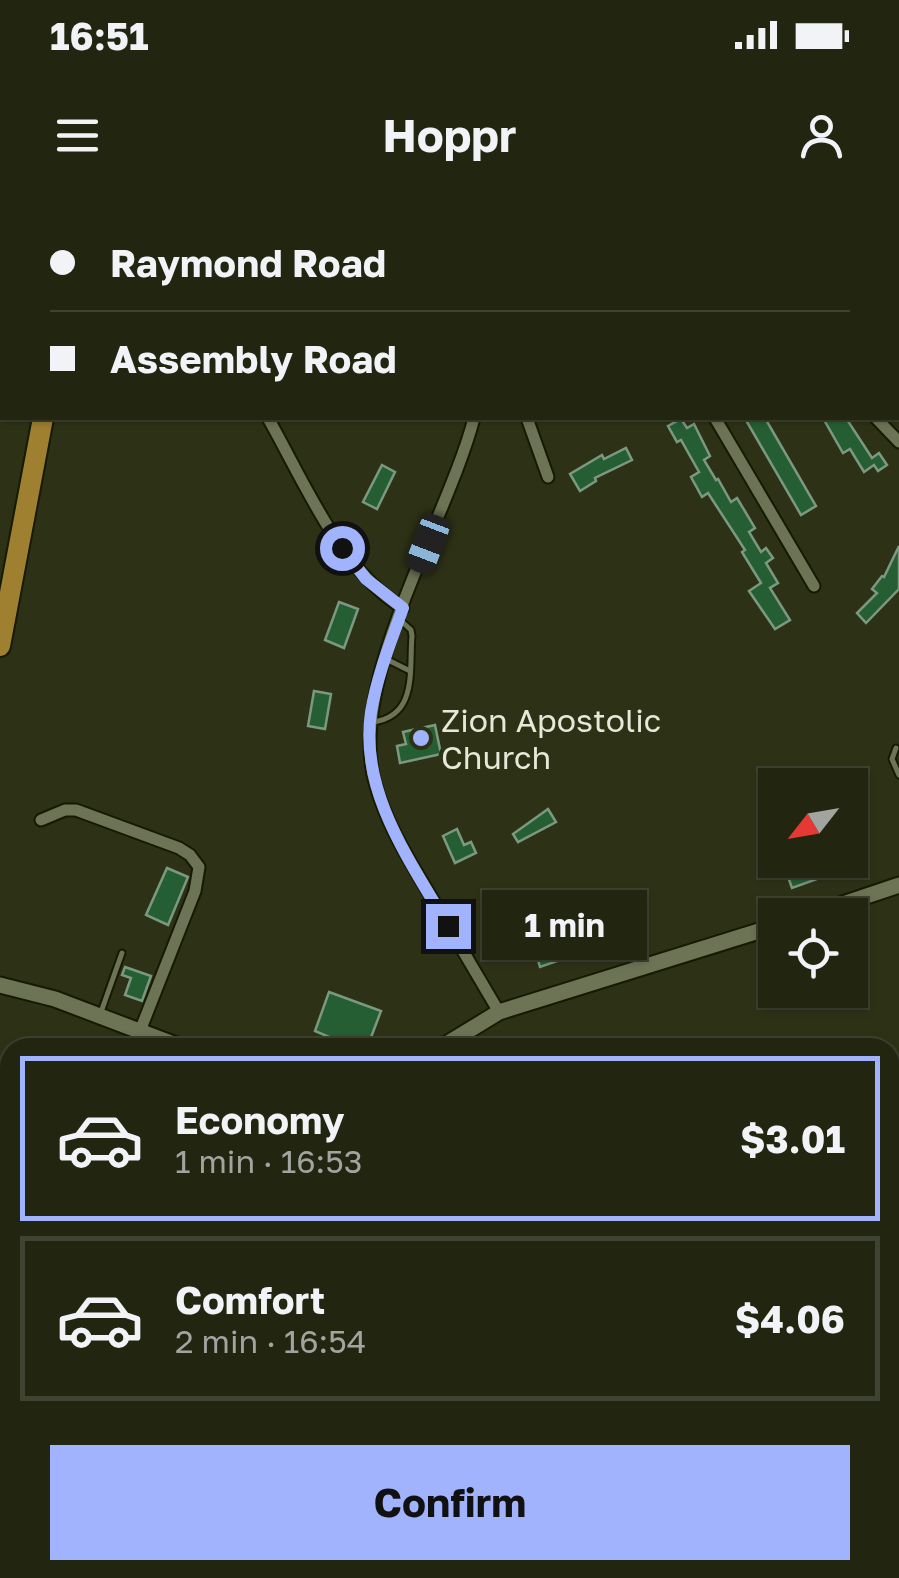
<!DOCTYPE html>
<meta charset="utf-8">
<style>
body{margin:0;font-family:"Golos Text",sans-serif;background:#2a2e1a;color:#f1f3f6;height:100vh;display:flex;flex-direction:column;font-size:38px;white-space:nowrap}
*{box-sizing:border-box;margin:0}
p{font-size:32px;color:#a2a59f}
.icon{flex:none;width:55px;height:55px;fill:none;stroke:currentColor;stroke-width:2;stroke-linecap:round;stroke-linejoin:round}
.map{position:relative;flex:1;overflow:hidden}
.sheet{position:absolute;left:0px;top:838px;width:900px;height:542px;display:flex;flex-direction:column;background:#222611;border-radius:30px 30px 0 0;box-shadow:0 2px 8px #0004,0 0 0 2px #3f4331}
.sheet>*{flex:none}
.banner{position:absolute;left:0px;top:0px;width:900px;height:220px;box-shadow:0 2px 8px #0004,0 0 0 2px #3f4331;display:grid;align-content:center;height:220px;padding:0 50px;background:#222611}
.needle{width:65px;rotate:239deg}
.controls{position:absolute;left:758px;top:568px;display:grid;gap:20px}
.controls a{display:grid;place-items:center;width:110px;height:110px;border-radius:0px;background:#222611;box-shadow:0 2px 8px #0004,0 0 0 2px #3f4331;font-size:50px}
.end{position:absolute;width:45px;height:45px;margin:-22px;border:12px solid #a1b3fd;background:#111;box-shadow:0 0 0 5px #111}
.from{border-radius:50%}
.bubble{position:absolute;height:70px;border-radius:0px;background:#222611;box-shadow:0 2px 8px #0004,0 0 0 2px #3f4331;font-size:32px;font-weight:700;line-height:70px;text-align:center}
.car{position:absolute;width:30px;height:60px;margin:-30px -15px;border-radius:12px;box-shadow:0 0 8px 2px #0007;background:linear-gradient(#222 24%,#8ab4d8 0 40%,#222 0 76%,#8ab4d8 0 86%,#222 0)}
.banner b{display:flex;align-items:center;gap:35px;height:95px;font-size:38px}
.banner b+b{border-top:2px solid #3f4331}
.banner i{width:25px;height:25px;background:#f1f3f6}
ul{padding:18px 0 0;list-style:none}
li{display:flex;align-items:center;gap:30px;height:165px;margin:0 20px 15px;padding:0 30px;border:5px solid #3f4331;border-radius:0px}
li div{flex:1}
li b{display:block;font-size:38px}
li em{font-style:normal;font-weight:700}
li.current{border-color:#a1b3fd}
li>.icon{width:90px;height:90px;stroke-width:1.5}
.action{display:flex;gap:20px;margin-top:auto;padding:20px 50px}
.action a{flex:1;height:115px;border-radius:0px;background:#a1b3fd;color:#111;font-size:40px;font-weight:700;line-height:115px;text-align:center}
.status{display:flex;justify-content:space-between;align-items:center;height:70px;padding:0 50px;background:#222611;direction:ltr}
.status svg{height:28px;fill:currentColor}
header{display:flex;justify-content:space-between;align-items:center;height:130px;padding:0 50px;background:#222611;font-size:45px;font-weight:700}
.map>svg:first-child{display:block}
.green{fill:#552f10}
.building{fill:#265e34;stroke:#7d9881;stroke-width:2.5}
.lines{fill:none;stroke-linecap:round;stroke-linejoin:round}
.lane-casing{stroke:#161a01;stroke-width:9}
.street-casing{stroke:#161a01;stroke-width:15}
.secondary-casing{stroke:#161a01;stroke-width:19}
.highway-casing{stroke:#161a01;stroke-width:24}
.lane{stroke:#6d7456;stroke-width:5}
.street{stroke:#6d7456;stroke-width:11}
.secondary{stroke:#6d7456;stroke-width:15}
.highway{stroke:#9f8031;stroke-width:20}
.route{stroke:#a1b3fd;stroke-width:12}
.poi-dot{fill:#a1b3fd;stroke:#2d3217;stroke-width:4}
.labels{text-anchor:middle;dominant-baseline:central;stroke-width:9;stroke-linejoin:round;paint-order:stroke}
.poi-label{font-size:32px;fill:#e5e9d8;stroke:#2d3217;text-anchor:start}
</style>
<div class="status"><b>16:51</b><svg viewBox="0 0 49 12"><path d="M0 12V9h3v3zM5 12V6h3v6zM10 12V3h3v9zM15 12V0h3v12zM26 1h20v11H26zM47 4h2v5h-2z"/></svg></div>
<header><svg class="icon" aria-label="menu" viewBox="0 0 24 24"><path d="M4 6h16M4 12h16M4 18h16"/></svg>Hoppr<svg class="icon" aria-label="person" viewBox="0 0 24 24"><circle cx="12" cy="8" r="4"/><path d="M4 21q1-7 8-7t8 7"/></svg></header>
<div class="map">
<svg width="899" height="1378" viewBox="0 0 899 1378">
<rect width="100%" height="100%" fill="#2d3217"/>
<g class="green">
<path d="M10,857V1370H14V1378H0V886Z"/>
<path d="M890,1058H899L895,1158L899,1168V1378H344L356,1370H890Z"/>
</g>
<g class="building">
<path d="M754,218H765L816,306L801,315L747,222Z"/>
<path d="M823,218H846L872,258L879,253L887,265L878,271L874,265L864,272L850,249L843,253Z"/>
<path d="M681,219L687,228L694,224L710,256L704,260L716,280L718,279L731,302L737,298L755,328L749,332L761,352L766,348L773,358L766,363L778,383L770,388L790,420L775,429L749,391L761,383L742,352L745,350L708,293L702,297L691,277L699,272L681,240L677,242L668,226Z"/>
<path d="M626,248L632,260L595,278L596,281L580,291L570,274L602,255L604,259Z"/>
<path d="M382,265L395,272L377,309L363,302Z"/>
<path d="M899,346V389L866,423L857,413L877,393L872,389L882,376L884,377Z"/>
<path d="M339,402L358,409L344,448L325,440Z"/>
<path d="M314,491L331,494L325,529L308,526Z"/>
<path d="M435,525L441,554L400,563L397,546L406,544L403,532Z"/>
<path d="M548,609L556,622L518,642L513,634Z"/>
<path d="M457,629L464,645L471,642L476,653L455,663L443,636Z"/>
<path d="M828,665L831,674L792,688L787,674L812,666L813,670Z"/>
<path d="M167,668L188,677L168,725L146,715Z"/>
<path d="M582,722L592,749L540,767L537,757L532,759L529,748L533,747L530,740Z"/>
<path d="M125,767L151,776L142,801L125,795L131,778L122,775Z"/>
<path d="M329,792L381,811L367,848H355L315,831Z"/>
</g>
<g class="lines">
<g class="lane-casing">
<g id="lane">
<path d="M195,2L197,0"/>
<path d="M386,459L410,471"/>
<path d="M373,522C418,516 409,470 412,436L411,430L399,419"/>
<path d="M896,548L892,559L899,575"/>
<path d="M101,812L122,753"/>
</g>
</g>
<g class="street-casing">
<g id="street">
<path d="M387,0L389,2"/>
<path d="M588,0L590,2"/>
<path d="M769,0L770,2"/>
<path d="M847,2L852,0"/>
<path d="M268,218C304,281 339,369 403,408"/>
<path d="M474,218C448,319 346,483 375,583C386,624 411,663 433,700C455,737 477,774 499,812"/>
<path d="M527,218L548,277"/>
<path d="M715,218L814,386"/>
<path d="M876,218L899,242"/>
<path d="M41,620L65,610H76L179,648L190,655L199,667L195,691L140,831"/>
<path d="M83,1378L84,1370"/>
<path d="M195,1378L222,1370"/>
</g>
</g>
<g class="secondary-casing">
<g id="secondary">
<path d="M810,715L899,685"/>
<path d="M0,785L55,799L184,848"/>
<path d="M440,848L499,812L775,726"/>
<path d="M890,1049L899,1050"/>
<path d="M224,1370L227,1378"/>
</g>
</g>
<g class="highway-casing">
<g id="highway">
<path d="M75,2V0"/>
<path d="M102,2L103,0"/>
<path d="M0,446L43,218"/>
</g>
</g>
<use href="#lane" class="lane"/>
<use href="#street" class="street"/>
<use href="#secondary" class="secondary"/>
<use href="#highway" class="highway"/>
</g>
<g class="lines">
<path class="route" d="M342,348L366,379L403,408C391,441 377,476 371,512C359,591 410,661 448,726"/>
</g>
<circle class="poi-dot" cx="421" cy="538" r="10"/>
<g class="labels">
<g class="poi-label">
<text x="441" y="520">Zion Apostolic<tspan x="441" dy="37">Church</tspan></text>
</g>
</g>
</svg>
<div class="controls">
<a><svg class="needle" viewBox="-14 -14 28 28"><path d="M0-13l5 13h-10z" fill="#e53935"/><path d="M0 13l5-13h-10z" fill="#a2a59f"/></svg></a>
<a><svg class="icon" aria-label="locate" viewBox="0 0 24 24"><circle cx="12" cy="12" r="6"/><path d="M12 2v4M12 18v4M2 12h4M18 12h4"/></svg></a>
</div>
<i class="end from" style="left:342px;top:348px"></i>
<i class="end" style="left:448px;top:726px"></i>
<div class="bubble" style="left:482px;top:690px;width:165px">1 min</div>
<i class="car" style="left:428px;top:344px;rotate:201deg"></i>
<div class="banner">
<b><i class="from"></i>Raymond Road</b>
<b><i></i>Assembly Road</b>
</div>
<section class="sheet">
<ul>
<li class="current"><svg class="icon" aria-label="car" viewBox="0 0 24 24"><path d="M5 17H2v-5l4-1 3-4h7l3 4 3 1v5h-3M9 17h6M6 11h13"/><circle cx="7" cy="17" r="2"/><circle cx="17" cy="17" r="2"/></svg><div><b>Economy</b><p>1 min · 16:53</p></div><em>$3.01</em></li>
<li><svg class="icon" aria-label="car" viewBox="0 0 24 24"><path d="M5 17H2v-5l4-1 3-4h7l3 4 3 1v5h-3M9 17h6M6 11h13"/><circle cx="7" cy="17" r="2"/><circle cx="17" cy="17" r="2"/></svg><div><b>Comfort</b><p>2 min · 16:54</p></div><em>$4.06</em></li>
</ul>
<div class="action"><a>Confirm</a></div>
</section>
</div>
